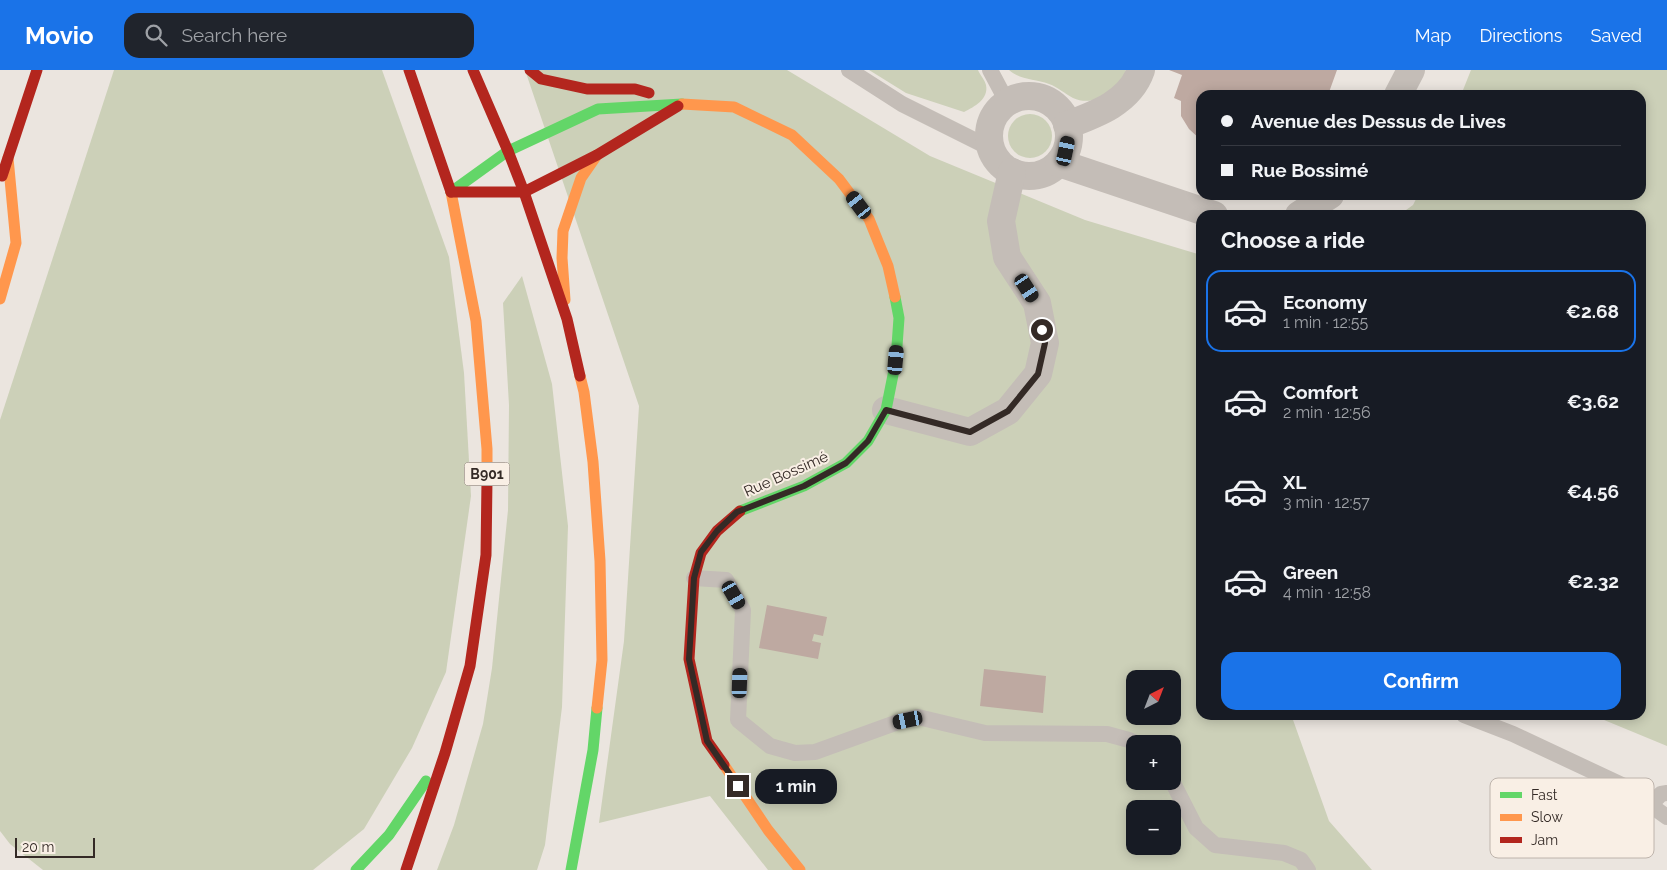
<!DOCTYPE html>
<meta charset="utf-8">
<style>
body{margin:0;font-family:Raleway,sans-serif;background:#20242c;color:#f1f3f6;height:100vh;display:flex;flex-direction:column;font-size:19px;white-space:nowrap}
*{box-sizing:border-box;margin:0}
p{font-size:16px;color:#9ea1a6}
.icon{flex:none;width:28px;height:28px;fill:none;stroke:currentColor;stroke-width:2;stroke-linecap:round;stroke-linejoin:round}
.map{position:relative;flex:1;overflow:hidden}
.panel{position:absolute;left:1196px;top:140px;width:450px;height:510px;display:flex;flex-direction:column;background:#171b24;border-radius:15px;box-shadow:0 2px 12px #0003}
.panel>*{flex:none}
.banner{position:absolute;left:1196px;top:20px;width:450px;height:110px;border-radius:15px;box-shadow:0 2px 12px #0003;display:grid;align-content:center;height:110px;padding:0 25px;background:#171b24}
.needle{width:32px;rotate:42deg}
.buttons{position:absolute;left:1126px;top:600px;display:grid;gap:10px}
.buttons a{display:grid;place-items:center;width:55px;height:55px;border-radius:10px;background:#171b24;box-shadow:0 2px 12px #0003;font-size:25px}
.scale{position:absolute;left:15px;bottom:12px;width:80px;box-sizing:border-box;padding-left:5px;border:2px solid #342a26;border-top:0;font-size:14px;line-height:18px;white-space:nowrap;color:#342a26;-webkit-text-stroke:4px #f9efe5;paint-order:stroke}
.end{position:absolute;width:22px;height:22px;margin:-11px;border:6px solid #342a26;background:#fff;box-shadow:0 0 0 2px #fff}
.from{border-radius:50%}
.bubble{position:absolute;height:35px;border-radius:15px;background:#171b24;box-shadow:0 2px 12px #0003;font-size:16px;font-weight:700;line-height:35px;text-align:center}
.car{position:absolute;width:15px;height:30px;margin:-15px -8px;border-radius:6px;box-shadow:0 0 4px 1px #0007;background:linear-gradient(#222 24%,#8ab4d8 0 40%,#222 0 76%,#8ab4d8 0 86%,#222 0)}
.banner b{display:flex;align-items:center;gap:18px;height:48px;font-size:19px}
.banner b+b{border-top:1px solid #363941}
.banner i{width:12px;height:12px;background:#f1f3f6}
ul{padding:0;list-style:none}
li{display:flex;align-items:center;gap:15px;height:82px;margin:0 10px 8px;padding:0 15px;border:2px solid transparent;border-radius:15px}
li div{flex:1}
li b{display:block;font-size:19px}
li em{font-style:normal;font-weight:700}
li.selected{border-color:#1a73e8}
li>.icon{width:45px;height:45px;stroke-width:1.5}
h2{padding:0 25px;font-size:22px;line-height:60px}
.button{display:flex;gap:10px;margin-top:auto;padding:10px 25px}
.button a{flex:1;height:58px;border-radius:15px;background:#1a73e8;color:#fff;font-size:20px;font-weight:700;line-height:58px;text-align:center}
header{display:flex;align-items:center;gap:30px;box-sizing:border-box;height:70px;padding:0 25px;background:#1a73e8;color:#fff}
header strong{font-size:24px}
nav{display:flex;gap:28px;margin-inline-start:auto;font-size:18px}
.search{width:350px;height:45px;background:#20242c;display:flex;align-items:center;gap:12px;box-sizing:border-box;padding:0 18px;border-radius:15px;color:#9ea1a6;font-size:19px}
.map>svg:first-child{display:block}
.green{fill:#ccd0b8;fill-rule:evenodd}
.building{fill:#bea9a1}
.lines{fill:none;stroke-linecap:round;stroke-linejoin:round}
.lane{stroke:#c4bdb7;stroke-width:16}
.street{stroke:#c4bdb7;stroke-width:28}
.fast{stroke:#63d668;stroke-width:11}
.slow{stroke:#ff974d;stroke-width:11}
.jam{stroke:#b3261e;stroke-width:11}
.route{stroke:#342a26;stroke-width:6}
.labels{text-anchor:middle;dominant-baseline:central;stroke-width:4;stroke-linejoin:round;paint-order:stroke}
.shield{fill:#f9efe5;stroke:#6f655f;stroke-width:1}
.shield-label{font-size:14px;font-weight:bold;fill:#342a26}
.street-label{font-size:15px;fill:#342a26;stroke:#f9efe5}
.key{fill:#f9efe5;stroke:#beb4ac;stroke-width:1}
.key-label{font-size:14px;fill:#342a26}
</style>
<header>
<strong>Movio</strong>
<div class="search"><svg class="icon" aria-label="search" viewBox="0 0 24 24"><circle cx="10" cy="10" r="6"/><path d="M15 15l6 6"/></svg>Search here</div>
<nav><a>Map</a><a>Directions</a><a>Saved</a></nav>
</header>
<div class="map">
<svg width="1667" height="800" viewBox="0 0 1667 800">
<rect width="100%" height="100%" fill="#ebe5df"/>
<g class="green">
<path d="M114,0H382L449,187L464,303L471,426L446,602L412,678L364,759L313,800H43L10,774L0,761V350Z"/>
<path d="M525,0H787L930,86L1085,150L1201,185V645H1294L1292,647L1329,751L1372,800H768L710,726L599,753L624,571L639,336ZM1135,609H1172V646H1135ZM1135,674H1172V711H1135ZM1135,739H1172V776H1135Z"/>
<path d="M869,0H978C980,5 985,10 986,15C989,29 974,37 964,42L906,23Z"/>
<path d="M1009,0H1126C1119,20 1095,38 1073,28C1065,24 1058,17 1049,14C1035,9 1020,10 1009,0Z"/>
<path d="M1471,0H1667V676L1592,645H1641V145H1399L1413,135L1418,125H1641V25H1461Z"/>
<circle cx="1030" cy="66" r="22"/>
<path d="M522,206L552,314L568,456L562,637L545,775L537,800H437L454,755L483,654L492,598L508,440L509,335L503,233Z"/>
</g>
<g class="building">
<path d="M1169,0H1337L1328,25H1201V70L1189,59L1181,46V31L1174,28L1182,5Z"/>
<path d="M767,535L827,547L823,566L814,564L812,571L821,573L818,589L759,578Z"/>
<path d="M984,599L1046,606L1043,643L980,636Z"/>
</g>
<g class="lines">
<g class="lane">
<path d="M849,0L902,34L990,78"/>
<path d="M990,0L1007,32"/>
<path d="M694,508L726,510L743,540L738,650L770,676L795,683L815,682L898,652L918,647L985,663L1107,664L1129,670L1138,674"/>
<path d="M1464,645L1513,664L1624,716L1667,747"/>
<path d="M1172,711L1196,758L1215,775L1284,783L1301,790L1308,800"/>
<path d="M1650,735L1661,724L1667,723"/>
</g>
<g class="street">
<path d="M1398,25L1411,0"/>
<circle cx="1029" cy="66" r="40"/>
<path d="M1067,55C1097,44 1130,32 1141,0"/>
<path d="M1059,93L1214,145"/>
<path d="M1299,145L1330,125"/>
<path d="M886,340L970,362L1008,341L1038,304L1045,273L1037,233L1007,187L1001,151L1012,102"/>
</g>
<g class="fast">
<path d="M451,122L508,81L598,39L682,34"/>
<path d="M740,441L804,416L846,393L868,371L886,340L896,290L899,248L895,227"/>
<path d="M356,800L389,765L426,711"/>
<path d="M571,800L593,680L597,638"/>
</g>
<g class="slow">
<path d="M682,34L734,37L792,65L839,109L869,149L888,196L895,227"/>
<path d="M451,122L476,251L487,379V410"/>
<path d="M0,229L16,173L8,88"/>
<path d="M565,230L562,188L563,161L581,108L597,85"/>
<path d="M580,306L584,322L593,392L600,491L602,590L597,638"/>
<path d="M724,695L768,760L800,800"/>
</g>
<g class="jam">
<path d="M409,0L451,122"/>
<path d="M473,0L508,81"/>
<path d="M530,0L541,9L587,19H635L649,23"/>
<path d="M508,81L524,122L567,249L580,306"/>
<path d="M2,106L37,0"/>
<path d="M451,122H524L597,85L678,36"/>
<path d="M724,695L707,671L689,589L694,508L701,483L717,461L740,441"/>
<path d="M406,800L445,683L470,596L486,485L487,410"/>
</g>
</g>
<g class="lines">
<path class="route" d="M738,716L707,671L689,589L694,508L701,482L717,461L737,442L804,416L846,393L868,371L886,340L970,362L1008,341L1038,304L1045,273L1042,260"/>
</g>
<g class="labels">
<rect class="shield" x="464.5" y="392.5" width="45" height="23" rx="4"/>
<g class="shield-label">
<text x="487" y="404">B901</text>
</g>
<g class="street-label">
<text transform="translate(786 404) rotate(-24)">Rue Bossimé</text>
</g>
</g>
<rect x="1490" y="708" width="164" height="80" rx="8" class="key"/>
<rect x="1500" y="722" width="22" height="6" fill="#63d668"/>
<rect x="1500" y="744" width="22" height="7" fill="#ff974d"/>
<rect x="1500" y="767" width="22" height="6" fill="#b3261e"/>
<g class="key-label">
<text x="1531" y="730">Fast</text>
<text x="1531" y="752">Slow</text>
<text x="1531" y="775">Jam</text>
</g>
</svg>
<div class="buttons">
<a><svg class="needle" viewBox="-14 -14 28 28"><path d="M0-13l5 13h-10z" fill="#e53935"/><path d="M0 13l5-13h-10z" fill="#9ea1a6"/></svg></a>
<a>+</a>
<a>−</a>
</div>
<div class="scale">20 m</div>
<i class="end from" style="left:1042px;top:260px"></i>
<i class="end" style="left:738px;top:716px"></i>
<div class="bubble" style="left:755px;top:699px;width:82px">1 min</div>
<i class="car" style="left:1066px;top:81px;rotate:12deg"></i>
<i class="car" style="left:859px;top:135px;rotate:323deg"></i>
<i class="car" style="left:1027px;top:218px;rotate:147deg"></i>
<i class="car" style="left:896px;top:290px;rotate:5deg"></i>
<i class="car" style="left:734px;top:525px;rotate:150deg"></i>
<i class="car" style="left:740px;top:613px;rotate:2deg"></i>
<i class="car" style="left:908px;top:650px;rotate:258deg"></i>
<div class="banner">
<b><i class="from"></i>Avenue des Dessus de Lives</b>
<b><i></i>Rue Bossimé</b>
</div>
<section class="panel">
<h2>Choose a ride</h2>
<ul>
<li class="selected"><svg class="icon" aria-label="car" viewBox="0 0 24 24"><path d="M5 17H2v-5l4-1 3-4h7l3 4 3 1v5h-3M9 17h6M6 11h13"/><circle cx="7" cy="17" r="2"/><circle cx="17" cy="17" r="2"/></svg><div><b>Economy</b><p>1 min · 12:55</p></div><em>€2.68</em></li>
<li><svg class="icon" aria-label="car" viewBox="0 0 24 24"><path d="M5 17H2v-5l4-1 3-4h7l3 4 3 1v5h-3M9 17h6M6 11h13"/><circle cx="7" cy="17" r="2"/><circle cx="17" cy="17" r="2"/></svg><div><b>Comfort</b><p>2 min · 12:56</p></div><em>€3.62</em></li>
<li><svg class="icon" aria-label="car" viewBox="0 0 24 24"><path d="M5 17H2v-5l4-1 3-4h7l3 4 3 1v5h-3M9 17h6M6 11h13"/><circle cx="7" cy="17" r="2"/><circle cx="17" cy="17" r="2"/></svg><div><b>XL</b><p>3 min · 12:57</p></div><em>€4.56</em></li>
<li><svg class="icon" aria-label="car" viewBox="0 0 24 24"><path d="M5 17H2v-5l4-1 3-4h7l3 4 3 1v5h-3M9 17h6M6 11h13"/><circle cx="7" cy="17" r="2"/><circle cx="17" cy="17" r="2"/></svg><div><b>Green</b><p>4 min · 12:58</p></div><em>€2.32</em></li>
</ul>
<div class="button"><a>Confirm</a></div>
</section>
</div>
